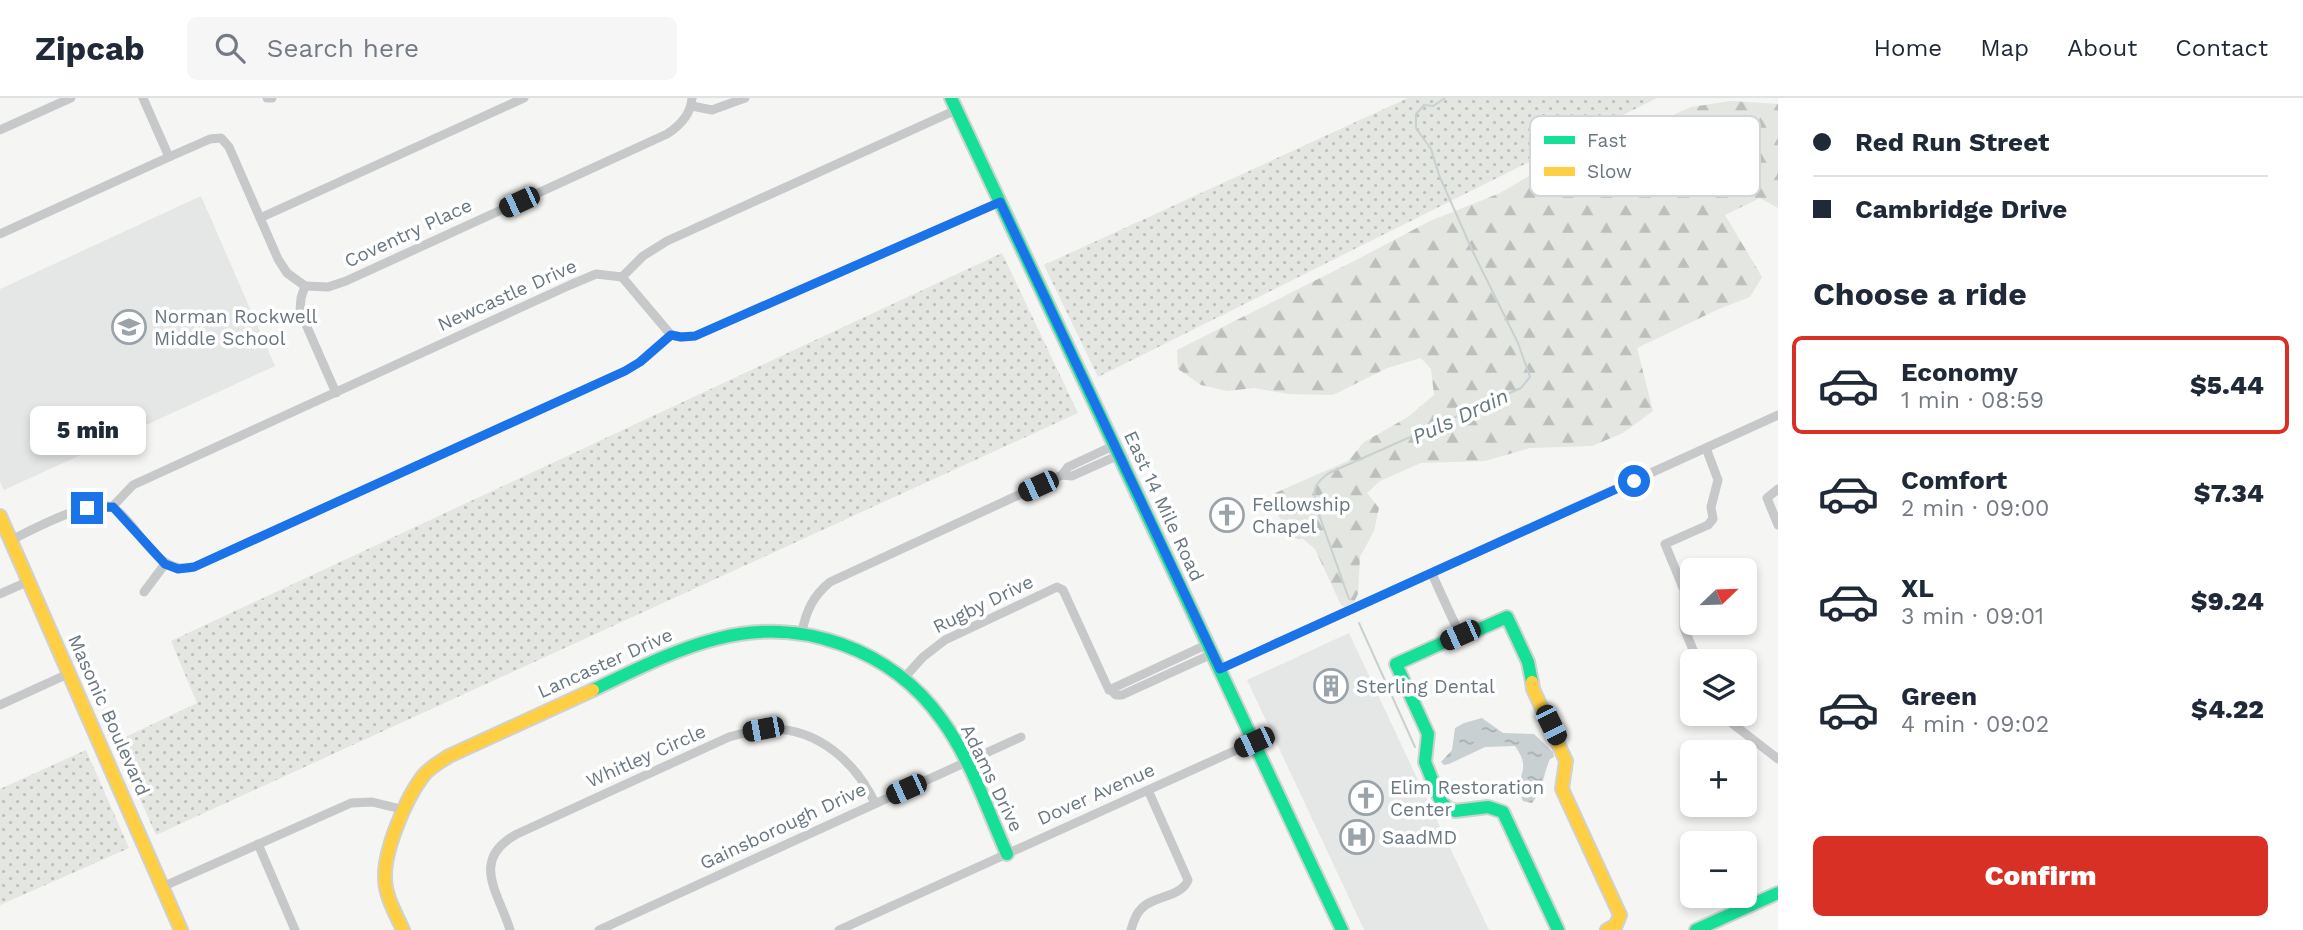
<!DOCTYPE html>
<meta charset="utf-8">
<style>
body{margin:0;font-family:"Work Sans",sans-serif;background:#f6f6f7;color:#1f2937;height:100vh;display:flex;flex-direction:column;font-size:26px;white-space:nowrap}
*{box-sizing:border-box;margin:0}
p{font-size:23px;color:#747a83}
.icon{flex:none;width:38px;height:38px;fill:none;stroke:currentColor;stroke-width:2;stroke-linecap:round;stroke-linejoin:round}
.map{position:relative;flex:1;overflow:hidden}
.panel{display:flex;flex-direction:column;background:#fff;width:525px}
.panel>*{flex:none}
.top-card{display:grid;align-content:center;height:154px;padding:0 35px;background:#fff}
.needle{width:46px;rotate:67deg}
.tools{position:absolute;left:1680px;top:460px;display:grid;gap:14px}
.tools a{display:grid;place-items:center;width:77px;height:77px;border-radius:10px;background:#fff;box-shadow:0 4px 10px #0003;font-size:35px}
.end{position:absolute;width:32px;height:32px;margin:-16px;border:9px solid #1a73e8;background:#fff;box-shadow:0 0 0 4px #fff}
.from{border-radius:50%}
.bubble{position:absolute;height:49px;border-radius:10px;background:#fff;box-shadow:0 4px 10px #0003;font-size:23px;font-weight:800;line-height:49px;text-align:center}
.car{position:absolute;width:21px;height:42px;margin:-21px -10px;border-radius:9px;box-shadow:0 0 5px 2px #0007;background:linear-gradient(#222 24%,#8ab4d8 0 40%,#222 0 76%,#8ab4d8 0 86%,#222 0)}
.top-card b{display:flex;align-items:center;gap:24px;height:66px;font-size:26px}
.top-card b+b{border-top:2px solid #e0e1e3}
.top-card i{width:18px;height:18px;background:#1f2937}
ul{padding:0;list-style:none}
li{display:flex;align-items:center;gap:21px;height:98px;margin:0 14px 10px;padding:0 21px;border:4px solid transparent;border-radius:10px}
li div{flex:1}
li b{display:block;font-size:26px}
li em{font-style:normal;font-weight:800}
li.current{border-color:#d93025}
li>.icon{width:63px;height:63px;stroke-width:1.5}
h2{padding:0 35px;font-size:32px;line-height:84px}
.button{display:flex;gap:14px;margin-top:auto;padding:14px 35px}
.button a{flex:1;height:80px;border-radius:10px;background:#d93025;color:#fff;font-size:28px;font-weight:800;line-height:80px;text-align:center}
header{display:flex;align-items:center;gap:42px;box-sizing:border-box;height:98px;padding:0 35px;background:#fff;border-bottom:2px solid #e0e1e3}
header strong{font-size:33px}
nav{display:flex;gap:38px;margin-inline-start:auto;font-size:24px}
.search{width:490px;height:63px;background:#f6f6f7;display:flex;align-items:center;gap:18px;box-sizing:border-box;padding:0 24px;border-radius:10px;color:#747a83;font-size:26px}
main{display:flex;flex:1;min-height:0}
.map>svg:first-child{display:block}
.built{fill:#e5e7e7}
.grass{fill:url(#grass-dots)}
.forest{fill:url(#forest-firs)}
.water{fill:url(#water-ripples)}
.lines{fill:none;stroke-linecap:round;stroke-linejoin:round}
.stream{stroke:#c8d0d2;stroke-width:2}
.fast-casing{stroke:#d0d1d1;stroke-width:16}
.slow-casing{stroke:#d0d1d1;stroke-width:16}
.street{stroke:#c6c8c9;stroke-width:9}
.fast{stroke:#16e098;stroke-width:12}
.slow{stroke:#ffcf43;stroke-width:12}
.route{stroke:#1a73e8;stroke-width:9}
.labels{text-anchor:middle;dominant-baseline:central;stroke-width:7;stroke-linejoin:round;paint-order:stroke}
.street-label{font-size:19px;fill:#697781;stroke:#fff}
.poi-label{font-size:19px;fill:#697781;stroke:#fff;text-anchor:start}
.water-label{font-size:21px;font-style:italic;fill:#64787d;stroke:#fff}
.key{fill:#fff;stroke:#d2d6d9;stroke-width:2}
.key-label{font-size:19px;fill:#697781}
</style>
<header>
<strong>Zipcab</strong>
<div class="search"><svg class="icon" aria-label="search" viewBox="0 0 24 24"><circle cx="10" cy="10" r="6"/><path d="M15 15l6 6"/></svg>Search here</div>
<nav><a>Home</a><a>Map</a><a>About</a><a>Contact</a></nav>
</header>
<main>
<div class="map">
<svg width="1778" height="832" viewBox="0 0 1778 832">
<defs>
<pattern id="grass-dots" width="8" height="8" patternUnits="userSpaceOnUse" patternTransform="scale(1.75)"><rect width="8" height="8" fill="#e4e6e2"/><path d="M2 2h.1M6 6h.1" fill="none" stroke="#bdbfbd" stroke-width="1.8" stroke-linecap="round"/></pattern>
<pattern id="forest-firs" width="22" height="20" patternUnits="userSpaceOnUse" patternTransform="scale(1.75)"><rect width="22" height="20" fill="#e4e6e2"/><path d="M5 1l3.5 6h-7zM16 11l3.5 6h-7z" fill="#bdbfbd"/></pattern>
<pattern id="water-ripples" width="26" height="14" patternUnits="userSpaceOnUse" patternTransform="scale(1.75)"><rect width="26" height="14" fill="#c8d0d2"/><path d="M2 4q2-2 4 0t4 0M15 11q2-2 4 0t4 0" fill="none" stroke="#a6aeb0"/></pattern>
</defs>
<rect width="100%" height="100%" fill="#f5f5f4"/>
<g class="built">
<path d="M201,98L275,268L4,392L0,384V191Z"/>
<path d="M1349,535L1424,695L1489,832H1364L1322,742L1247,582Z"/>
</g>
<g class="grass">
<path d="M1408,0H1657L1098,279L1044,167Z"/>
<path d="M1002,155L1078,315L156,737L115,644L197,605L171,543Z"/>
<path d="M86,652L129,750L0,807V691Z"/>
</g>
<path class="forest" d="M1731,3L1778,6V110L1760,100L1725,117L1762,179L1750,199L1719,211L1637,250L1653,313L1623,335L1592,348L1530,350L1485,363L1421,365L1380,383L1367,395L1379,410L1374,433L1360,459L1358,496L1354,504L1345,509L1341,507L1315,451L1303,441L1288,440L1272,402L1275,395L1348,363L1364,344L1408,319L1434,297L1431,271L1421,260L1387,270L1333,297L1288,296L1254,290L1227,293L1201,287L1178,271L1177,252L1358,161L1430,123L1500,95L1551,65L1637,46L1662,22L1691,9Z"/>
<path class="water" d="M1482,620L1503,635L1534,636L1553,654L1554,659L1550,661C1543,677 1543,692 1532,705L1523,703L1517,690C1524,671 1527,665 1515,648L1485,649L1449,666L1444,667L1441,664L1452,652L1455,630L1464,625Z"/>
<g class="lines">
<g class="stream">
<path d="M1349,501L1316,408C1312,391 1315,385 1329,375L1521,290L1530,279L1518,245L1473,154L1439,77L1431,51L1416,30V16L1424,7L1433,8L1445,0"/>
<path d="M1359,525L1415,649"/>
</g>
<g class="fast-casing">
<g id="fast">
<path d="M951,0L1342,832"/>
<path d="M1532,584L1528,564L1507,519L1471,535L1460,537L1396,566L1428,636L1425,664L1441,704L1448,710L1455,713L1488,709L1503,714L1558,832"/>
<path d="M593,592C633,573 673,552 716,541C800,518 892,551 942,622C971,662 987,711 1007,756"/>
<path d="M1696,832L1778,795"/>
</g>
</g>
<g class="slow-casing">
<g id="slow">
<path d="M0,418L181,832"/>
<path d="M1532,584L1533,591L1566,663L1562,691L1620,817L1616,827L1607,832"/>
<path d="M403,832C396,816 385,798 385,780C384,752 406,700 423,678C430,669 440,664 449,658L593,592"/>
</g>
</g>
<g class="street">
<path d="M143,0L169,59"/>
<path d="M267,0H272"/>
<path d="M692,8L712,12L745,0"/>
<path d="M0,32L71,0"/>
<path d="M260,120L524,0"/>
<path d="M0,136L169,59L210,41L221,40L229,49L278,161L287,175L305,188L301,200L300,213L336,295"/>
<path d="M622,179L643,158L667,143L956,12"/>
<path d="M622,179L671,237"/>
<path d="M305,188L328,189L346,183L667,36C681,27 691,16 692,0"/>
<path d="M671,237L681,239L695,238L1000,104"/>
<path d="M1115,347L1068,369L1062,377L1072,378L1119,357"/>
<path d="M1778,391L1767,400L1778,427"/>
<path d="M112,409L133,387L570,187L596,176L622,179"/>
<path d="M11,442C32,432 90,400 112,409C116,410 121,416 124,419C145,440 160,477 194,469L625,273L640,264L671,237"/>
<path d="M1432,476L1460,537"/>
<path d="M144,494L165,466"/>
<path d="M0,496L29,483"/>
<path d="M802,534C806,513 813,498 830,484L1062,377"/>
<path d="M1698,564L1684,530V492L1665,446L1708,427L1713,421L1711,409L1718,382L1706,350"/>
<path d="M1220,571L1778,317"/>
<path d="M904,580L923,559L945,542L1057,489L1063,492L1107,588L1116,597H1122L1212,556"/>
<path d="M1109,592L1208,546"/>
<path d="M0,607L70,575"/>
<path d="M1723,616L1729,623L1778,661"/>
<path d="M258,746L295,832"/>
<path d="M162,789L351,705L372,704L405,712"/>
<path d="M510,832C499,795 469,762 517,736L729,639C743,635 758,631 772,631C819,631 856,665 875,705"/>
<path d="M599,832L1021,639"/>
<path d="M839,832L1254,644"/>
<path d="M1131,832C1133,825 1135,817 1141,811C1152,798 1182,799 1188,782L1148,692"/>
</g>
<use href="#fast" class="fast"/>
<use href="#slow" class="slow"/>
</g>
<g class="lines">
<path class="route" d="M87,410L113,409L165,466L178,471L194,469L625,273L640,264L671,237L681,239L695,238L1000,104L1220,571L1634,383"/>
</g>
<defs>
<g id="school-ring" transform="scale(1.75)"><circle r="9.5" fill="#fff" stroke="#9aa3a9" stroke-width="1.5"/><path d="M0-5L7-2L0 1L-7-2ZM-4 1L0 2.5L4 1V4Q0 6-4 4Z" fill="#9aa3a9"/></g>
<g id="church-ring" transform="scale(1.75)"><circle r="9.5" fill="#fff" stroke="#9aa3a9" stroke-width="1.5"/><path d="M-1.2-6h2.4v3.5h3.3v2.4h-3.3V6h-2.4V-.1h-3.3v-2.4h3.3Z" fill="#9aa3a9"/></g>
<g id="building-ring" transform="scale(1.75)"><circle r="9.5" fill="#fff" stroke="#9aa3a9" stroke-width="1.5"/><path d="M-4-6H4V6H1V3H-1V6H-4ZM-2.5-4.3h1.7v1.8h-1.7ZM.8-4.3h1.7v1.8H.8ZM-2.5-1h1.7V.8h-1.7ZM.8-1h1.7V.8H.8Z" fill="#9aa3a9"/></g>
<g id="hospital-ring" transform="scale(1.75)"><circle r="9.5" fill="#fff" stroke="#9aa3a9" stroke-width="1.5"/><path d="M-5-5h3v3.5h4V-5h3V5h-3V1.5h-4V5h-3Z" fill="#9aa3a9"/></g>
</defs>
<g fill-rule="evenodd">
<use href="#school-ring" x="129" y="229"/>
<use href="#church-ring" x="1227" y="417"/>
<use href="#building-ring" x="1331" y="588"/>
<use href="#church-ring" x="1366" y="700"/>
<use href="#hospital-ring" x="1357" y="739"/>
</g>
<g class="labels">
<g class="street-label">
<text transform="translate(408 135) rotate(-25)">Coventry Place</text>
<text transform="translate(507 197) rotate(-24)">Newcastle Drive</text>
<text transform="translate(1164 408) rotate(65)">East 14 Mile Road</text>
<text transform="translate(983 506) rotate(-26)">Rugby Drive</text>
<text transform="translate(605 565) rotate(-24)">Lancaster Drive</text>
<text transform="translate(109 617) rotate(66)">Masonic Boulevard</text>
<text transform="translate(646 658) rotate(-24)">Whitley Circle</text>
<text transform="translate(992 680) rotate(64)">Adams Drive</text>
<text transform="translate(1096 696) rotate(-24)">Dover Avenue</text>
<text transform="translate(783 728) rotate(-25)">Gainsborough Drive</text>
</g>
<g class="poi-label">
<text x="154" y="218">Norman Rockwell<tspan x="154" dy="22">Middle School</tspan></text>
<text x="1252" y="406">Fellowship<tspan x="1252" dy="22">Chapel</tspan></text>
<text x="1356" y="588">Sterling Dental</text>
<text x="1390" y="689">Elim Restoration<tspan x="1390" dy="22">Center</tspan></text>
<text x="1382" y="739">SaadMD</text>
</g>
<g class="water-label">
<text transform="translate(1460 318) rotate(-25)">Puls Drain</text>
</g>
</g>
<rect x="1530" y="18" width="230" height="80" rx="10" class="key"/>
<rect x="1544" y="38" width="31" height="8" fill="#16e098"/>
<rect x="1544" y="69" width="31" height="9" fill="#ffcf43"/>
<g class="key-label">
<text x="1587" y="49">Fast</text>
<text x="1587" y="80">Slow</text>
</g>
</svg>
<div class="tools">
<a><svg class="needle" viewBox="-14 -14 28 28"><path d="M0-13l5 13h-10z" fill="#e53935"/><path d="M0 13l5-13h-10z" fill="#747a83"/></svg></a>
<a><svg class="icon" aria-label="layers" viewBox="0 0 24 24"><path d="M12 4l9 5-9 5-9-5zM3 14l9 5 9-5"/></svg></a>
<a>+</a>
<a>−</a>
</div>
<i class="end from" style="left:1634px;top:383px"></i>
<i class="end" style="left:87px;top:410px"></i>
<div class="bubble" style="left:30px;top:308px;width:116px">5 min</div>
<i class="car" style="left:519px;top:104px;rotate:245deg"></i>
<i class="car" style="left:1038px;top:388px;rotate:245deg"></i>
<i class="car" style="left:1460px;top:537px;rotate:246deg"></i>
<i class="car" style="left:1551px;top:627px;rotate:154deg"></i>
<i class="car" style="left:763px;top:631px;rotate:259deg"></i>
<i class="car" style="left:1254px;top:644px;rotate:245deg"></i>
<i class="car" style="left:906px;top:691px;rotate:246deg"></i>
</div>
<section class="panel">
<div class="top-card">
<b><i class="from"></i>Red Run Street</b>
<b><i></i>Cambridge Drive</b>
</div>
<h2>Choose a ride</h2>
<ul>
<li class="current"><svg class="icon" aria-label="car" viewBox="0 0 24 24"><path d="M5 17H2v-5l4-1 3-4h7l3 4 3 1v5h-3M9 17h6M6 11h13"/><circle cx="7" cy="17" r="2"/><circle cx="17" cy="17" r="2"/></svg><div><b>Economy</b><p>1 min · 08:59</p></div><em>$5.44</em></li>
<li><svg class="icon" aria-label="car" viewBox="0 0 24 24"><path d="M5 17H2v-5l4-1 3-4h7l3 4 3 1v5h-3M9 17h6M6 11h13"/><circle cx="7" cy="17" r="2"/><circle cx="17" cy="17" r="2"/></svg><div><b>Comfort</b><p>2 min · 09:00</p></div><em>$7.34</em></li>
<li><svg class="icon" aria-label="car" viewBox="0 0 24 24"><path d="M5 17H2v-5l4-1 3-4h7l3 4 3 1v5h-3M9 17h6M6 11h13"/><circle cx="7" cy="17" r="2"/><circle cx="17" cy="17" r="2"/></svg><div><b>XL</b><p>3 min · 09:01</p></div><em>$9.24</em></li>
<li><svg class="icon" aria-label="car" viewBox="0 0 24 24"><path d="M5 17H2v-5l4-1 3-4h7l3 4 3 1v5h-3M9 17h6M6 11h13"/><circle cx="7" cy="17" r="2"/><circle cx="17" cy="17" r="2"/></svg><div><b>Green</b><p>4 min · 09:02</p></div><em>$4.22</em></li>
</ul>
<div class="button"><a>Confirm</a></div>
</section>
</main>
